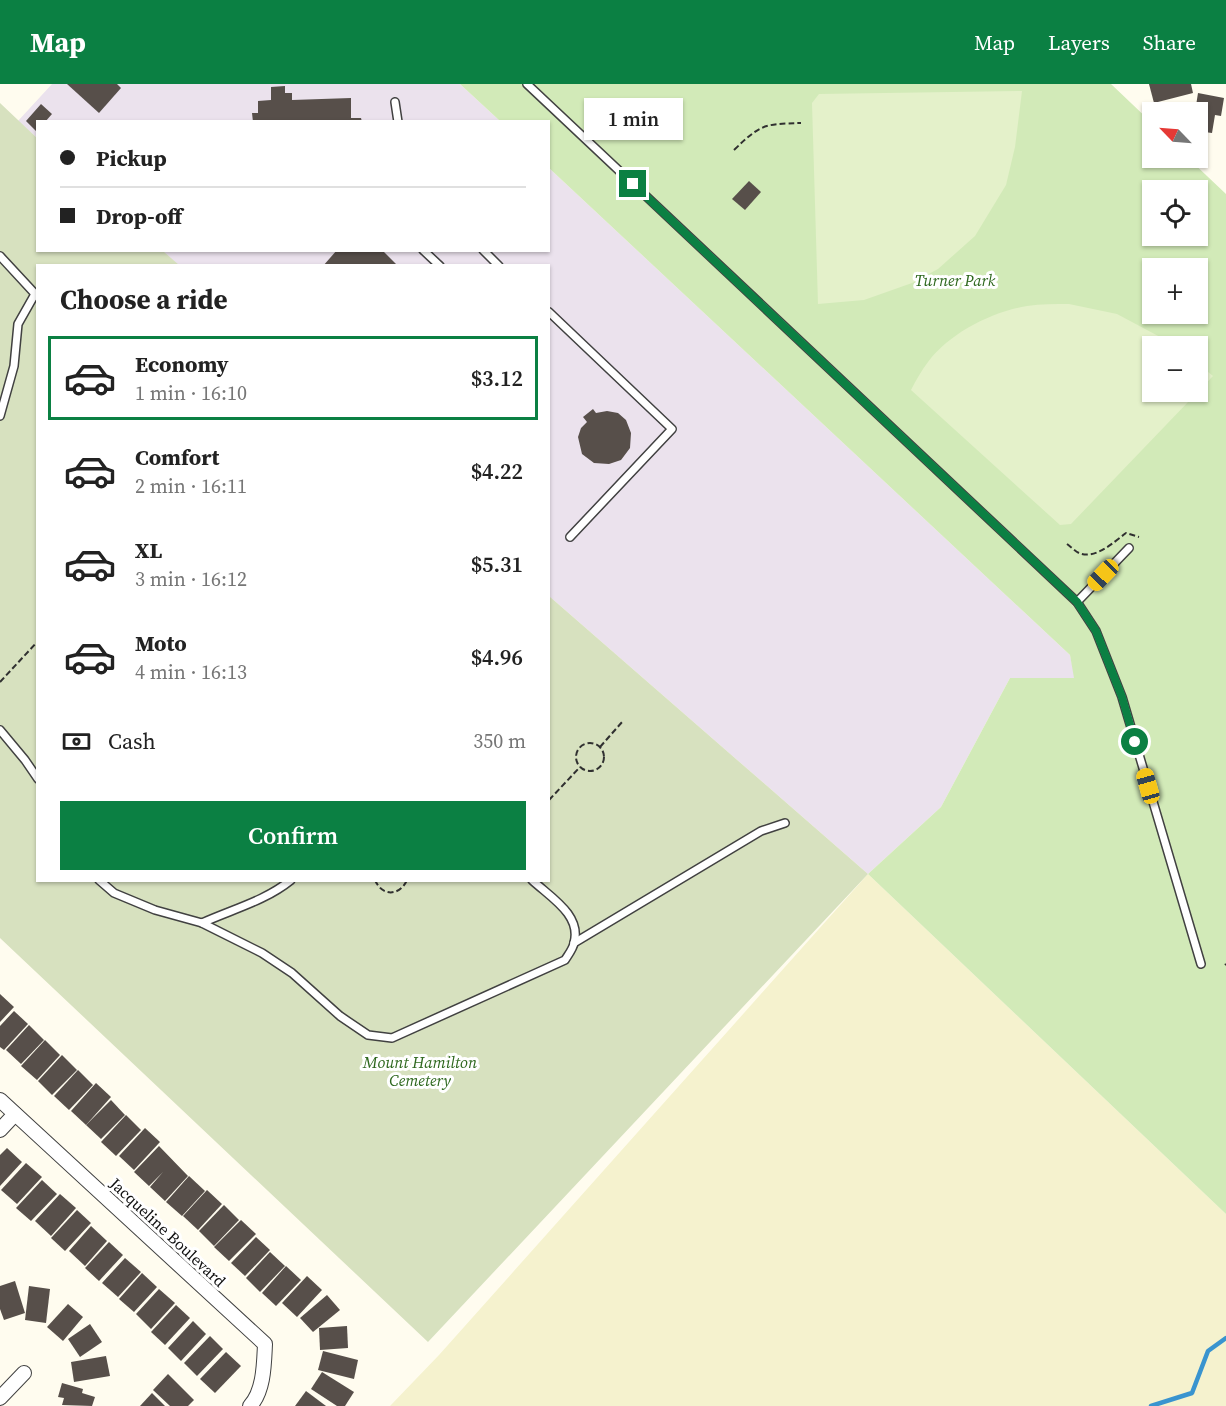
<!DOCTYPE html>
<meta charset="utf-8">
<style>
body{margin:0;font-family:"Source Serif 4",serif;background:#f6f6f6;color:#222;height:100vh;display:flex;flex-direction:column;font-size:22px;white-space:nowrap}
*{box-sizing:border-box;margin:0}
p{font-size:20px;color:#767676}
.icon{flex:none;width:33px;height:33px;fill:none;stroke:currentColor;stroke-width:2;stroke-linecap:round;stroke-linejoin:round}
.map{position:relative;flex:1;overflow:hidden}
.panel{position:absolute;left:36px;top:180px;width:514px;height:618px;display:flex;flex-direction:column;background:#fff;border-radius:0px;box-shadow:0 2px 4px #0004}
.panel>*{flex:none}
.banner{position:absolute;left:36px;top:36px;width:514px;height:132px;border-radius:0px;box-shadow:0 2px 4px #0004;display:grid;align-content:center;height:132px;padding:0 24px;background:#fff}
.needle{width:39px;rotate:295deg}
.fabs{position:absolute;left:1142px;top:18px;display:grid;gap:12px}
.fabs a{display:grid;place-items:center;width:66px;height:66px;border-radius:0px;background:#fff;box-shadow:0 2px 4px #0004;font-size:30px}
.end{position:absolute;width:27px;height:27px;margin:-14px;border:8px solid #0b8043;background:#fff;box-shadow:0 0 0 3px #fff}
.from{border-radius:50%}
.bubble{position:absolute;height:42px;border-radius:0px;background:#fff;box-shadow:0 2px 4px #0004;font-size:20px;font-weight:600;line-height:42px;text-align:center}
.car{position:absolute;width:18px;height:36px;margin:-18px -9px;border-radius:8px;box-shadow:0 0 4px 2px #0007;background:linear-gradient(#f5c518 24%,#345 0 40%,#f5c518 0 76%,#345 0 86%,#f5c518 0)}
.banner b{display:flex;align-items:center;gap:21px;height:57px;font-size:22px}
.banner b+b{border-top:2px solid #e0e0e0}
.banner i{width:15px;height:15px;background:#222}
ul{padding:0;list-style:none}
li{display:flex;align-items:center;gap:18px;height:84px;margin:0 12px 9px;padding:0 12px;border:3px solid transparent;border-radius:0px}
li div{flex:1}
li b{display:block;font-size:22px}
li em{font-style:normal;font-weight:600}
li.active{border-color:#0b8043}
li>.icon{width:54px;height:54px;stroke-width:1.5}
h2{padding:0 24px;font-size:27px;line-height:72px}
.pay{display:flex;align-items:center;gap:15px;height:66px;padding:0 24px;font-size:22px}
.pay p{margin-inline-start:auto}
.cta{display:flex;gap:12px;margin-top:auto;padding:12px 24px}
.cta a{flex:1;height:69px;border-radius:0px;background:#0b8043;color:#fff;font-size:24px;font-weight:600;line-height:69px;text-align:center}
header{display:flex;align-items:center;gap:36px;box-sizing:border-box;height:84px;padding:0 30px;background:#0b8043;color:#fff}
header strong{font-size:28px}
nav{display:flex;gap:33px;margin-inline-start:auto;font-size:21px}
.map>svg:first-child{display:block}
.industrial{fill:#ebe2ed}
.farmland{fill:#f5f2ce}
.green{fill:#d2eab8;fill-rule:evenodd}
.cemetery{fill:#d7e1bf}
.pitch{fill:#e4f1ca}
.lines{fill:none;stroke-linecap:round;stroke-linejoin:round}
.stream{stroke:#3994cf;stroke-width:4.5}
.building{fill:#574f4a}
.service-casing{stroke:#414141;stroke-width:10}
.minor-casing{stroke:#414141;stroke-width:16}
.path{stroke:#303030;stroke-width:2;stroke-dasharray:6 3;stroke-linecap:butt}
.service{stroke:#fff;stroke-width:7}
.minor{stroke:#fff;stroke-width:14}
.route{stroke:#0b8043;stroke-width:8}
.labels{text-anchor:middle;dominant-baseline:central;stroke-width:6;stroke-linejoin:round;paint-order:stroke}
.park-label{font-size:16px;font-style:italic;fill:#2d671d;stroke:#fff}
.street-label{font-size:16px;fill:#0e0e0e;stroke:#fff}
</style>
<header>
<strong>Map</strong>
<nav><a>Map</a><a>Layers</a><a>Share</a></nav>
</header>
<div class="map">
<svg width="1226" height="1322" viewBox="0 0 1226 1322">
<rect width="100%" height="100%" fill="#fffcef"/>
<g class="industrial">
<path d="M52,0H460L500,37L38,38L37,54L18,37Z"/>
<path d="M549,84L1070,571L1075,594H1010L941,723L868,790L549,512V182H179L163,167L549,166Z"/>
</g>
<path class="farmland" d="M868,790L1226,1130V1322H390L439,1271Z"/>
<path class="green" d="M460,0H1111L1152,39V74H1188L1226,110V1130L868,790L941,723L1010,594H1074L1070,571L549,84V38L500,37ZM1152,106H1197V152H1152ZM1152,184H1197V230H1152ZM1152,262H1197V308H1152Z"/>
<path class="cemetery" d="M0,19L37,54L38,166L163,167L179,181L38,182V796H549V512L868,790L428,1258L0,854Z"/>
<g class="pitch">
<path d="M1022,7L1015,63L1006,101L975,152L938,185L912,199L864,216L818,220L812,19L819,10Z"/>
<path d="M1069,220L1117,230L1177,262H1152V308H1197V279L1213,292L1071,440L1060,441L911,306C916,296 922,286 928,278C950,249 991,228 1027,222C1041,220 1055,220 1069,220Z"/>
</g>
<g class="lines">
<path class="stream" d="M1151,1322L1192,1309L1208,1267L1226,1254"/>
</g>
<g class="building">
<path d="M67,0H117L121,4L99,29Z"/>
<path d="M1149,0H1191L1193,9L1154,19Z"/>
<path d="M285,2V9H292V16L351,14V34H361L362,38H253L252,29H258V17L271,16V3Z"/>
<path d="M1198,9L1224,14L1221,32L1215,31L1212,49L1197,47V28H1195Z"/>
<path d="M41,20L52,30L45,38H38L36,47L26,37Z"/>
<path d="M749,97L761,108L745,126L732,115Z"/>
<path d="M337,166H382L398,182H323Z"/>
<path d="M593,325L596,329L607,327L618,329L626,336L631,349L630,364L621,376L609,380L594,379L582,370L578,353L581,344L587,338L583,333Z"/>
<path d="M0,910L14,923L0,938Z"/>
<path d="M14,927L28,940L4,966L0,963V942Z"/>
<path d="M29,941L44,956L21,980L6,966Z"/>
<path d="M45,956L60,971L37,996L21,982Z"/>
<path d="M62,971L77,986L52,1011L38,997Z"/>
<path d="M78,986L93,1001L69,1026L54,1012Z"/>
<path d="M96,999L111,1013L86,1041L71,1027Z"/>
<path d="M111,1016L125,1031L101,1055L86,1041Z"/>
<path d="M126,1031L141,1046L116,1072L101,1058Z"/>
<path d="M145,1044L160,1058L134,1086L119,1072Z"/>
<path d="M159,1062L188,1092L165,1117L150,1103L163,1088L149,1102L134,1088Z"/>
<path d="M7,1064L22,1078L0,1102V1071Z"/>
<path d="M26,1079L42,1093L17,1120L1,1106Z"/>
<path d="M189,1092L205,1107L182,1132L166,1118Z"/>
<path d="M42,1096L57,1110L31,1137L16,1124Z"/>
<path d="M207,1106L222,1120L198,1146L183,1132Z"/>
<path d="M60,1110L76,1124L51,1152L35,1137Z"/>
<path d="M224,1121L239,1136L214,1162L199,1147Z"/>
<path d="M77,1126L91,1139L65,1167L51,1154Z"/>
<path d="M241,1136L256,1150L229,1177L214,1163Z"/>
<path d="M91,1142L107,1157L85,1182L69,1167Z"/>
<path d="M256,1153L270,1166L245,1192L231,1179Z"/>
<path d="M109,1158L123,1171L99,1197L85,1184Z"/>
<path d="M270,1168L285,1182L260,1208L246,1194Z"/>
<path d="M125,1174L141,1188L118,1213L102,1199Z"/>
<path d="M286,1182L301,1196L276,1222L262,1209Z"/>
<path d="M142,1189L157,1203L134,1228L119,1215Z"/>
<path d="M307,1192L322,1206L297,1233L282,1219Z"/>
<path d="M15,1197L25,1229L4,1236L0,1225V1202Z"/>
<path d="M29,1202L50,1205L46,1239L25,1236Z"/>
<path d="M159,1205L175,1219L151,1245L136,1230Z"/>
<path d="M327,1211L340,1226L313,1248L300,1234Z"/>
<path d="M68,1220L83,1233L63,1257L47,1243Z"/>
<path d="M176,1221L190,1234L165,1261L151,1248Z"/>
<path d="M193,1237L206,1250L181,1277L168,1264Z"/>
<path d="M90,1240L102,1258L80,1273L68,1255Z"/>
<path d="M347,1242L348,1264L320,1266L319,1244Z"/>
<path d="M210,1252L223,1265L197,1292L184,1279Z"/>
<path d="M323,1267L358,1276L354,1295L318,1286Z"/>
<path d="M226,1268L241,1282L215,1309L200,1295Z"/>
<path d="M106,1272L110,1292L74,1298L71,1278Z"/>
<path d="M322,1288L354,1308L345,1322H337L311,1305Z"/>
<path d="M168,1290L194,1316L188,1322H170L153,1306Z"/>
<path d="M62,1299L83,1305L82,1309L95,1313L92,1322L62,1321L64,1314L58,1313Z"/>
<path d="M306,1307L326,1322H295Z"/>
<path d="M152,1309L165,1322H140Z"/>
</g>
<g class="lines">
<g class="service-casing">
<g id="service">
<path d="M527,0L1077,518L1096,547L1122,613L1201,880"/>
<path d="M395,18L398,38"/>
<path d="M423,166L440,182"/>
<path d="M483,166L499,182"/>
<path d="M0,172L38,213"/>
<path d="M549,228L672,345L570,453"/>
<path d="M0,332L14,282L18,240L35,210"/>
<path d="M1077,518L1129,464"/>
<path d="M0,646L25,676L38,695"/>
<path d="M99,796L114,809L155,826L202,839C233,825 265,817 291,796"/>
<path d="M202,839L262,869L292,889L340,932L368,951L392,954L565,876C568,871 573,865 574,859C582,831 550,813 532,796"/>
<path d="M574,859L761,747L785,739"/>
</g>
</g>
<g class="minor-casing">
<g id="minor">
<path d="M0,1016L265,1260C264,1280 264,1307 250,1322"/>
<path d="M0,1046L15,1030"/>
<path d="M0,1314L24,1289"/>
</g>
</g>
<g class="path">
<path d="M734,66C761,40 764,40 801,39"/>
<path d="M1067,460C1071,463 1075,467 1079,469C1095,476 1114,458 1126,449L1139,453"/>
<path d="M0,598L38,557"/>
<circle cx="590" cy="673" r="14"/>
<path d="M600,663L623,637"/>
<path d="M549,716L580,683"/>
<path d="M375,796C382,813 400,812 407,796"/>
<path d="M1225,881L1226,880"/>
</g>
<use href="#service" class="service"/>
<use href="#minor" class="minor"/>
</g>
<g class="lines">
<path class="route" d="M633,100L1077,518L1096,547L1122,613L1135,658"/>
</g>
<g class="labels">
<g class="park-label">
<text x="955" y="196">Turner Park</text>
<text x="420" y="978">Mount Hamilton<tspan x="420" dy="18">Cemetery</tspan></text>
</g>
<g class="street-label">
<text transform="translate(168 1148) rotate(43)">Jacqueline Boulevard</text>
</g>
</g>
</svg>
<div class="fabs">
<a><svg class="needle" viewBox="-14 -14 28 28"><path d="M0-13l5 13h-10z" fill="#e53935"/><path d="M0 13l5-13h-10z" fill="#767676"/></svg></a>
<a><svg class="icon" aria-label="locate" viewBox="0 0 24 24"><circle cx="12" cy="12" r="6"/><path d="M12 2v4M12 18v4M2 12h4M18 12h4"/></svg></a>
<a>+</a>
<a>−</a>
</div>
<i class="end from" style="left:1135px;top:658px"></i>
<i class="end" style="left:633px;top:100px"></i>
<div class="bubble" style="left:584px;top:14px;width:99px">1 min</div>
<i class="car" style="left:1103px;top:491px;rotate:224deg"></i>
<i class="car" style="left:1148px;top:702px;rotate:344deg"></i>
<div class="banner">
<b><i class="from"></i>Pickup</b>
<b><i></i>Drop-off</b>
</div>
<section class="panel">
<h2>Choose a ride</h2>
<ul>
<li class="active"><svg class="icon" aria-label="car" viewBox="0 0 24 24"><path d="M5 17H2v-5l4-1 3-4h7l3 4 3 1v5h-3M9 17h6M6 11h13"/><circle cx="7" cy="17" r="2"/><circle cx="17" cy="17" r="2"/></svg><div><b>Economy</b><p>1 min · 16:10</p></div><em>$3.12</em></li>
<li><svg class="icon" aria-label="car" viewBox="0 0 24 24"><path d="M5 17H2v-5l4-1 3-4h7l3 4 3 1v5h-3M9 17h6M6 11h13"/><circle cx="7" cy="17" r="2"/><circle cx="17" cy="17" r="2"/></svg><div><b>Comfort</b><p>2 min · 16:11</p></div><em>$4.22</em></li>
<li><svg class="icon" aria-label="car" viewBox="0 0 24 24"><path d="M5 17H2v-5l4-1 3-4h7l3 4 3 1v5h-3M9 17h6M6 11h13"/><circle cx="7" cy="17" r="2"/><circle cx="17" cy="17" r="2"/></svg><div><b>XL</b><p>3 min · 16:12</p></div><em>$5.31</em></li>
<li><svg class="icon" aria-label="car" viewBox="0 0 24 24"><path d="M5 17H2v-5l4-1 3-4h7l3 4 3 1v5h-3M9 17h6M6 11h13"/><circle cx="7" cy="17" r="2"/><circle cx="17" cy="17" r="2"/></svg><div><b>Moto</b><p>4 min · 16:13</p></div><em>$4.96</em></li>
</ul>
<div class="pay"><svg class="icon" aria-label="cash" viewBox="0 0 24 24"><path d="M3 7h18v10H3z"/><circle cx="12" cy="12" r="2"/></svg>Cash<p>350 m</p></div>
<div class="cta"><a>Confirm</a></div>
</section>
</div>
